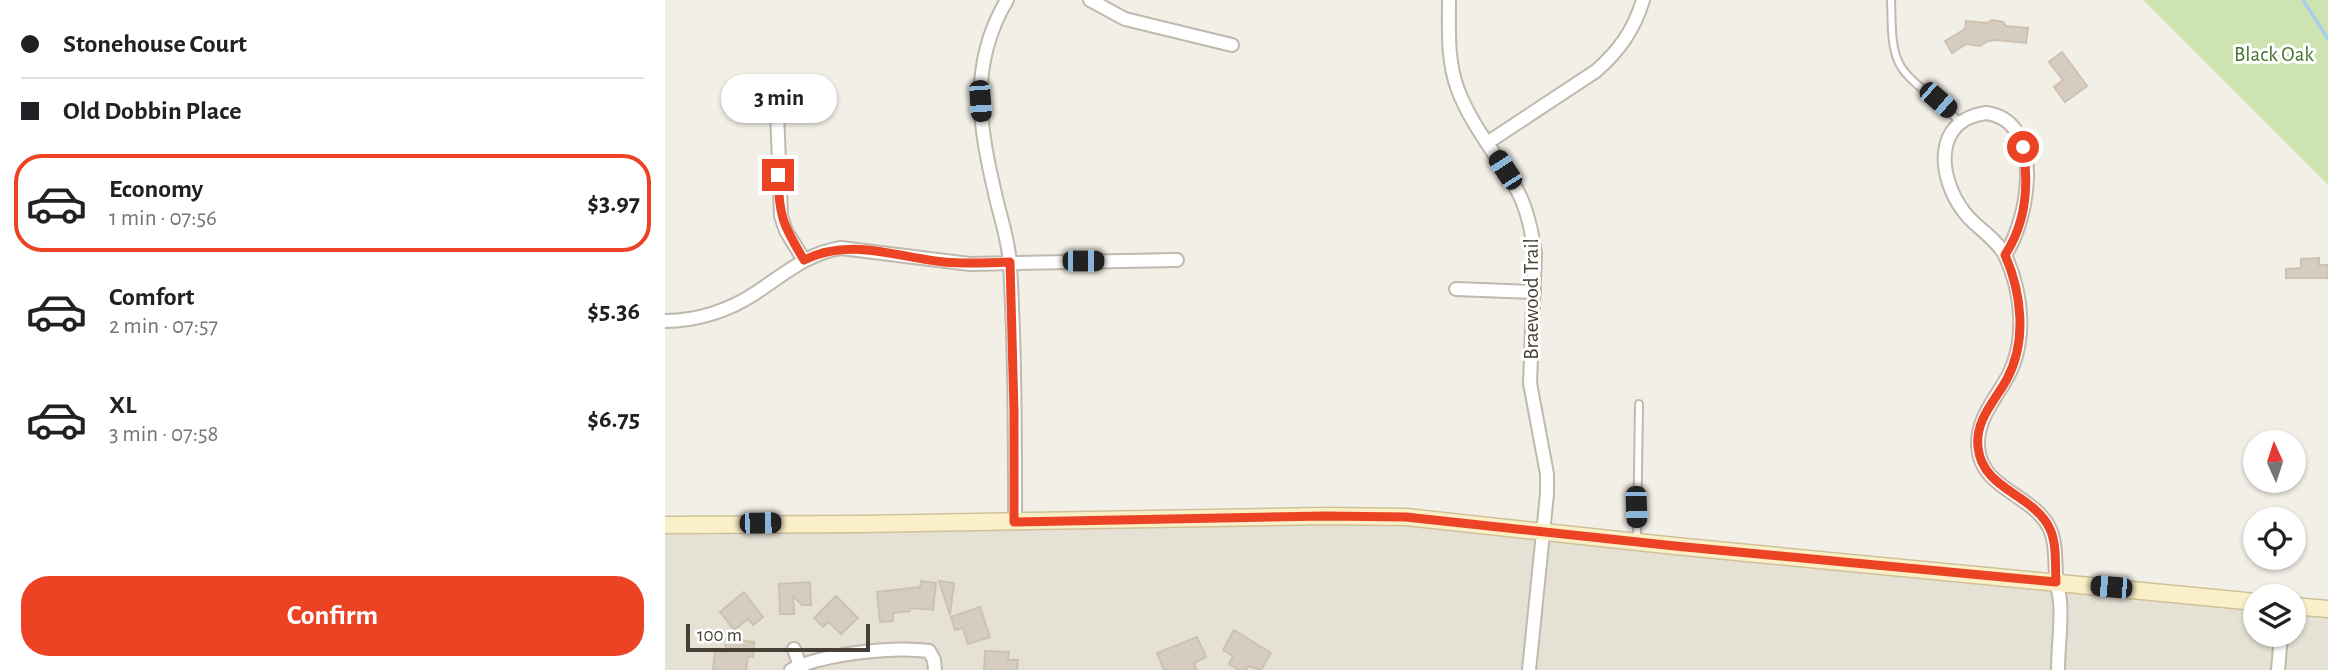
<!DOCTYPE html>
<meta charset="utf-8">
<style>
body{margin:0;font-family:"Alegreya Sans",sans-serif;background:#f6f6f6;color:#202124;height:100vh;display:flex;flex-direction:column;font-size:26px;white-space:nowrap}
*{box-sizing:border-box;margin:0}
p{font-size:23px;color:#757577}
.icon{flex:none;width:38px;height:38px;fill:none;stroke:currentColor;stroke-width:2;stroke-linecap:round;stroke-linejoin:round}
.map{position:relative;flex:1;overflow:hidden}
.details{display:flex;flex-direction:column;background:#fff;width:665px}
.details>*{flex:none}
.guide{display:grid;align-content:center;height:154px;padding:0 21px;background:#fff}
.needle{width:46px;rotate:357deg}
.controls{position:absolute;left:1578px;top:430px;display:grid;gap:14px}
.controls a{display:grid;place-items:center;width:63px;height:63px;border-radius:50%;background:#fff;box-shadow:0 2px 5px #0004;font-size:35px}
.scale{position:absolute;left:21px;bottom:18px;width:184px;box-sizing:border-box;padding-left:7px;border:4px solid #453f36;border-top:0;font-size:19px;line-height:24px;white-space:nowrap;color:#453f36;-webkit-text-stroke:5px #fff;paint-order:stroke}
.end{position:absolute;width:32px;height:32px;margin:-16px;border:9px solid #ec4324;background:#fff;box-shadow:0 0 0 4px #fff}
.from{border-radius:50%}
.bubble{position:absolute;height:49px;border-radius:24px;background:#fff;box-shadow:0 2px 5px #0004;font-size:23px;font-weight:700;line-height:49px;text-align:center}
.car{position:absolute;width:21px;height:42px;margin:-21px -10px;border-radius:9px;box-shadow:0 0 5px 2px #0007;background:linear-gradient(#222 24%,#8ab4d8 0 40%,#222 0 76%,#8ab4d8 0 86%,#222 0)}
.guide b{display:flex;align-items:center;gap:24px;height:66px;font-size:26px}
.guide b+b{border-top:2px solid #e0e0e0}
.guide i{width:18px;height:18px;background:#202124}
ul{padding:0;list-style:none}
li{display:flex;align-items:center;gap:21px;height:98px;margin:0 14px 10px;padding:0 7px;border:4px solid transparent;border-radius:28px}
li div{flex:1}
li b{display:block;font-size:26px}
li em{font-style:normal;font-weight:700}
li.current{border-color:#ec4324}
li>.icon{width:63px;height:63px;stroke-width:1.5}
.button{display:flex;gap:14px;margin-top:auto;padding:14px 21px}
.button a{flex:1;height:80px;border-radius:28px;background:#ec4324;color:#fff;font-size:28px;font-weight:700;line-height:80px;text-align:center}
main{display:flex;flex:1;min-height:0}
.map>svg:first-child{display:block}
.residential{fill:#e6e1d5}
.green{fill:#cde4b2}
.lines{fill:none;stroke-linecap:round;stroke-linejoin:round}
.stream{stroke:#a7cfeb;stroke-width:3.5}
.building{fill:#d6cdc0;stroke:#cdc2b1;stroke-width:2}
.lane-casing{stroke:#c0b9ad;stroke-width:10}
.street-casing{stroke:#c0b9ad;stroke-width:16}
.secondary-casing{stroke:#cfc199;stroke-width:19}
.lane{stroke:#fff;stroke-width:6}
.street{stroke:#fff;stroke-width:12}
.secondary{stroke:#fbefc8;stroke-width:16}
.route{stroke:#ec4324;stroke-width:9}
.labels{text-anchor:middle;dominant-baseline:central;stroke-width:6;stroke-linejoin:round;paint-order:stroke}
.park-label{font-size:21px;fill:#47732d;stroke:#fff}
.street-label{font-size:21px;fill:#453f36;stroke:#fff}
</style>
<main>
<section class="details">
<div class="guide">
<b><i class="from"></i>Stonehouse Court</b>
<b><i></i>Old Dobbin Place</b>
</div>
<ul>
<li class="current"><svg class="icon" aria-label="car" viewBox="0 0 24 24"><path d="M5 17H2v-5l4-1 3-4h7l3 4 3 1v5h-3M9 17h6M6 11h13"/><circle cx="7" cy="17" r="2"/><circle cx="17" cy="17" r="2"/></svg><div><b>Economy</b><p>1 min · 07:56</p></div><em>$3.97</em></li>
<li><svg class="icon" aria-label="car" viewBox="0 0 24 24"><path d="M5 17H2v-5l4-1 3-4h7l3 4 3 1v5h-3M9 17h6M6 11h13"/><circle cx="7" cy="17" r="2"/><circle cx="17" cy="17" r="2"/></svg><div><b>Comfort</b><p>2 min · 07:57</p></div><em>$5.36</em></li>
<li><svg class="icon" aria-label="car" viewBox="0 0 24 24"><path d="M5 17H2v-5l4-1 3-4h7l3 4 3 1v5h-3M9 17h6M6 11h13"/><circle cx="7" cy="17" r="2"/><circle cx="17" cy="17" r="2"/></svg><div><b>XL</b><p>3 min · 07:58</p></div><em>$6.75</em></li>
</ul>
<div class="button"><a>Confirm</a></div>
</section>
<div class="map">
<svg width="1663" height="670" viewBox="0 0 1663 670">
<rect width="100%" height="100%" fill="#f2efe7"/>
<path class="residential" d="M660,516L1591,598V635H1629V602L1663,605V670H0V525Z"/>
<path class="green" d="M1478,0H1663V185Z"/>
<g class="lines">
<path class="stream" d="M1638,0L1663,39"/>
</g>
<g class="building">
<path d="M1327,20L1338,22L1341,26L1363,28L1361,43L1331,40L1323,41L1315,46L1301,44L1287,53L1280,41L1300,29L1301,21L1322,23Z"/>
<path d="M1397,52L1422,86L1400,102L1389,87L1398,80L1384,62Z"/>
<path d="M1654,258V265H1663V278H1621V269L1636,268V259Z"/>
<path d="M256,581L271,583L268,610L245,608V611L228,613V621L215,622L212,592L255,587Z"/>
<path d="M274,581L289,583L285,615Z"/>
<path d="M145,582L146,605H137L128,596L129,614H115L114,584Z"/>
<path d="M79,592L98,617L88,625L83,619L69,630L55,612Z"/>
<path d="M171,596L193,618L176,634L164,622L158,627L149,618Z"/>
<path d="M315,607L325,637L303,644L298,628L290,630L286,617Z"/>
<path d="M569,630L606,653L596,670L583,666L581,670H574L564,664L568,656L558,650Z"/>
<path d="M532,637L541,657L529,663L532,670H499L492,653Z"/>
<path d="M61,639L89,642L88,657L83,656L81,670H48L50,651L61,652Z"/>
<path d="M320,651L344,652L343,660H353L352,670H319Z"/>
</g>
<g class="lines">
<g class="lane-casing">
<g id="lane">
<path d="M1226,0C1227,20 1225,47 1235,65C1246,85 1279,102 1294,122"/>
<path d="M972,539L974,404"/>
</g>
</g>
<g class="street-casing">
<g id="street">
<path d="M342,0C302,67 315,130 332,202C337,222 344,243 345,265C350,350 350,436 350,521"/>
<path d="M425,0L460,19L567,45"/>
<path d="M784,0C784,31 782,61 793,90C807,127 834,157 853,192C863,211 867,232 870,254L865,383L882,474V494L864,670"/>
<path d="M111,84L116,216L121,231L139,260"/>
<path d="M1321,113C1381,121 1364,219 1340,255C1330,237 1311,228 1299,212C1273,178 1267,120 1321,113Z"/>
<path d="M822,143L931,71C954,51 969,30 978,0"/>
<path d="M1340,255C1358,294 1363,345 1339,383C1327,403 1312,421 1313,446C1315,489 1367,494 1384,527C1391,541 1390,559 1391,574C1391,583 1394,592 1395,601C1397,623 1393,647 1393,670"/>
<path d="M791,289L869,292"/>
<path d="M0,321C31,321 63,311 89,294C117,276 142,253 176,248L305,264L512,260"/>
<path d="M129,649L135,666"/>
<path d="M126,670C157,654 229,646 264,651L269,660L270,670"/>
<path d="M1613,670L1616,635"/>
</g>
</g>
<g class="secondary-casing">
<g id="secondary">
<path d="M0,525L197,524L660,516L741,517L1010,546L1591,602"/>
<path d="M1629,606L1663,609"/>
</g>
</g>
<use href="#lane" class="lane"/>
<use href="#street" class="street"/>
<use href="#secondary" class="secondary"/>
</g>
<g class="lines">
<path class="route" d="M113,175C114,217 118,225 139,260C186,237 230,257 279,262C301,264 323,263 345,262L349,412V522L660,516L741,517L1010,546L1391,582C1390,565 1392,545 1385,529C1369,494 1317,490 1313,447C1310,420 1330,401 1342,379C1362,341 1357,294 1340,255C1361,223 1364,184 1358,147"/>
</g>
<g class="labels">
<g class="park-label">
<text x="1609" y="54">Black Oak</text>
</g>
<g class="street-label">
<text transform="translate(866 299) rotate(-90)">Braewood Trail</text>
</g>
</g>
</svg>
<div class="controls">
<a><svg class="needle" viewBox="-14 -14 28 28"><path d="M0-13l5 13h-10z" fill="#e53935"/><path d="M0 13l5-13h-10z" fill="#757577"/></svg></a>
<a><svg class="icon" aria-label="locate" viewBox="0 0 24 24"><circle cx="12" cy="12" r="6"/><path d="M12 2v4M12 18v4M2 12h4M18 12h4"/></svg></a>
<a><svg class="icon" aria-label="layers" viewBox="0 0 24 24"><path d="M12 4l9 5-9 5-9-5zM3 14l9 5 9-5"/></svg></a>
</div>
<div class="scale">100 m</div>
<i class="end from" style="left:1358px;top:147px"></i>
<i class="end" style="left:113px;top:175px"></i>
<div class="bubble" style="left:56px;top:74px;width:116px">3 min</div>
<i class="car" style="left:1273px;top:100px;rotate:131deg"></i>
<i class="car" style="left:315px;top:101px;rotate:176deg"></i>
<i class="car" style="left:840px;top:170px;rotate:327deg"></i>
<i class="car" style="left:418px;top:261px;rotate:90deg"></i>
<i class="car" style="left:971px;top:507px;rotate:178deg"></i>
<i class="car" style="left:95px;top:523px;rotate:89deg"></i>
<i class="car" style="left:1446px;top:587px;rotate:275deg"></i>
</div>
</main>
